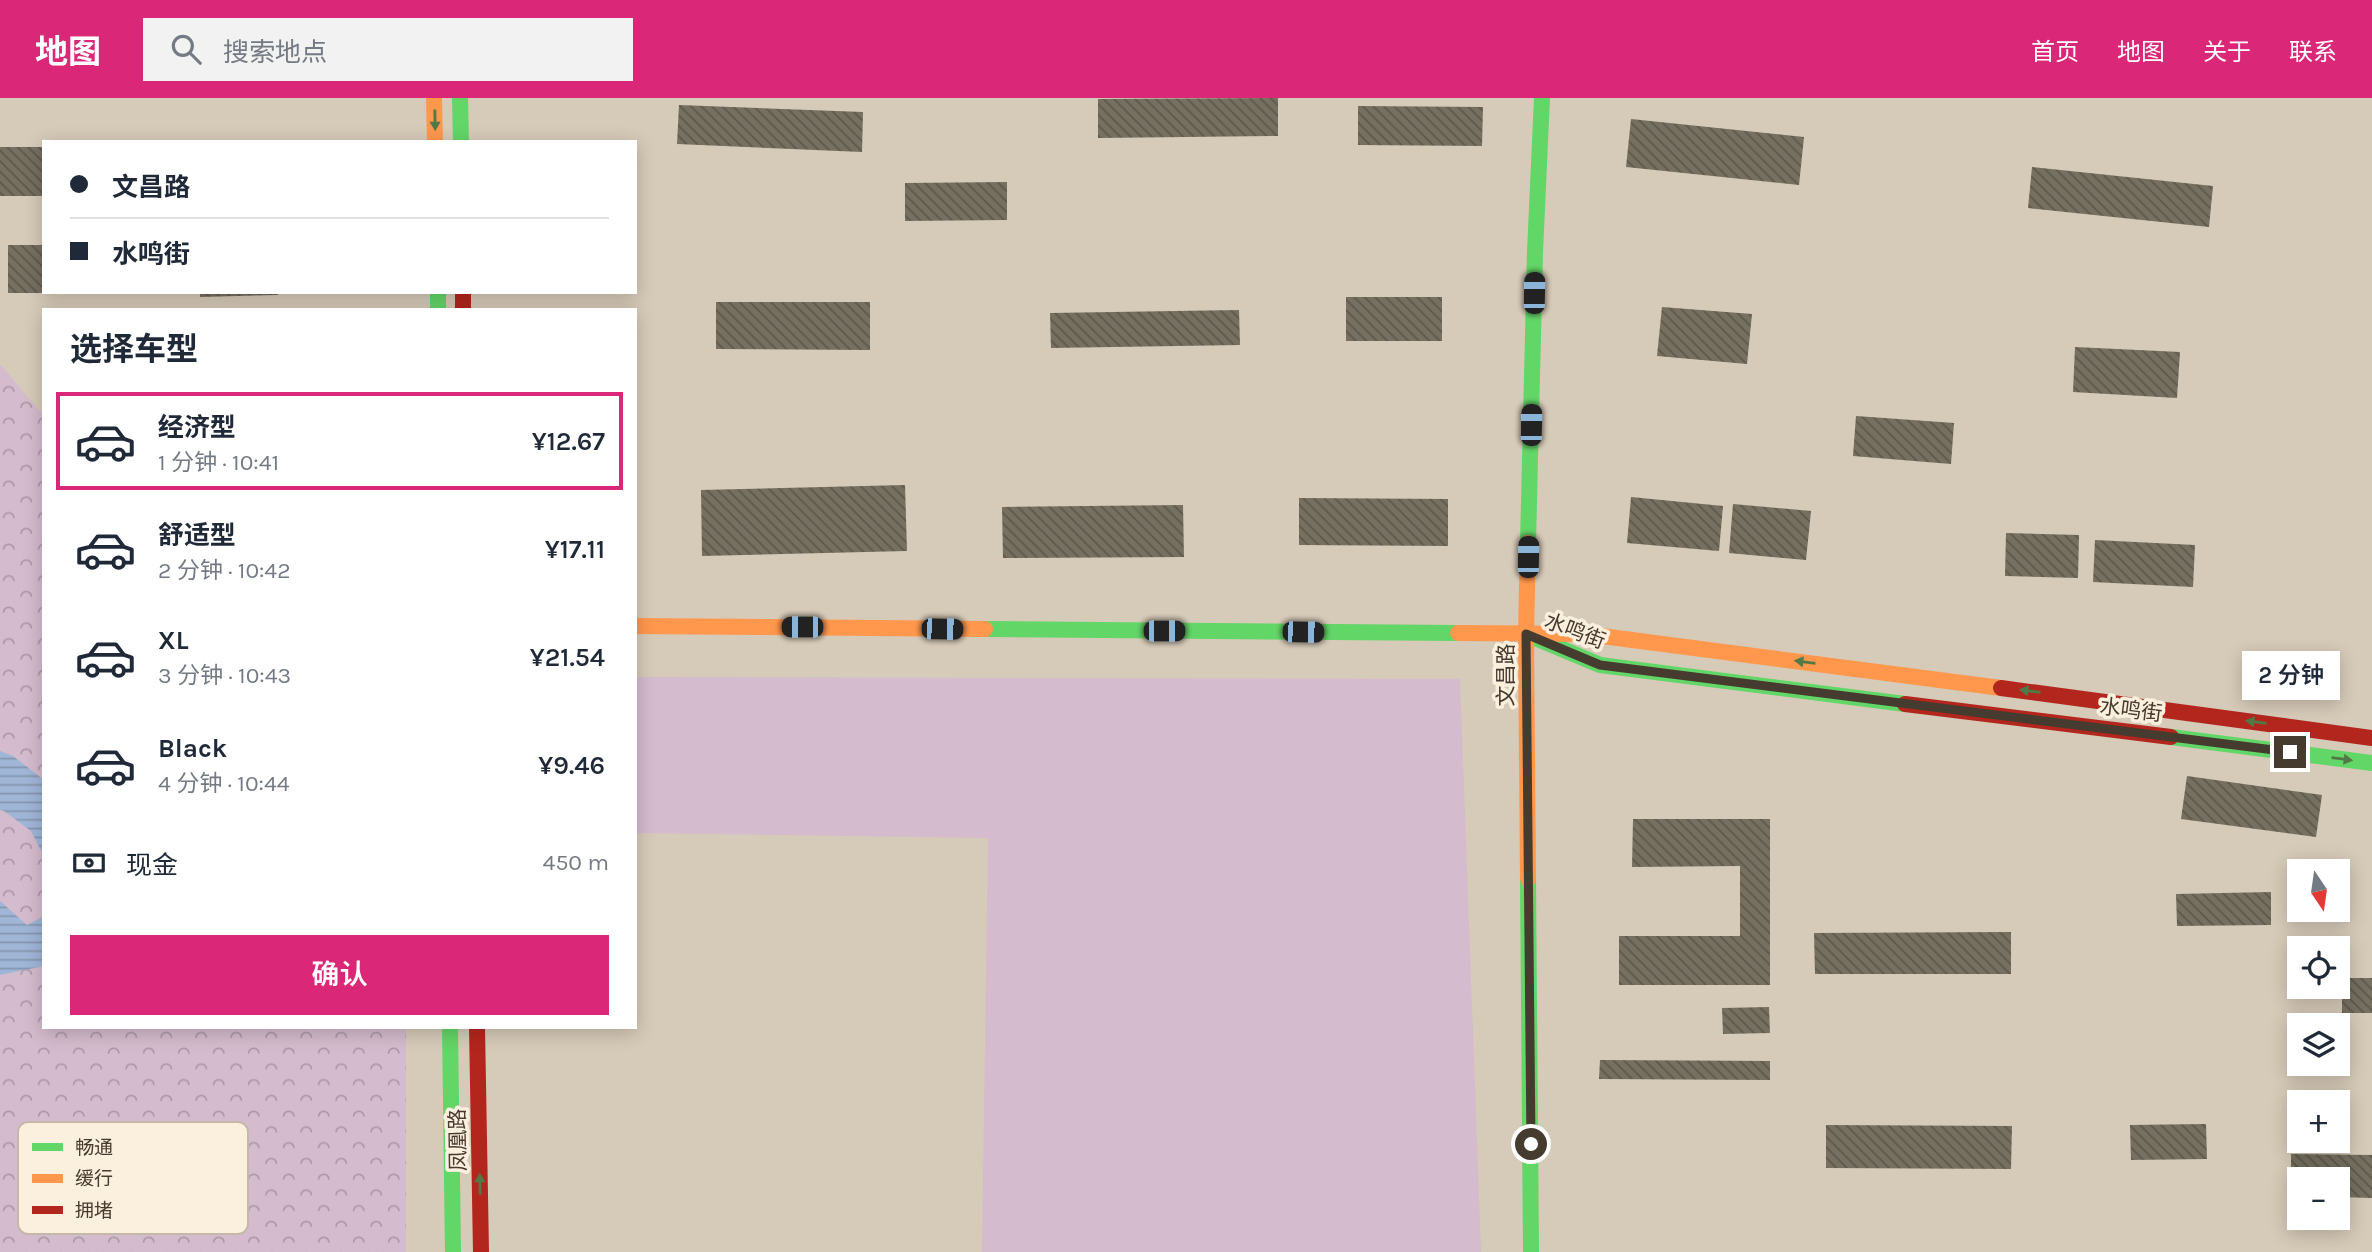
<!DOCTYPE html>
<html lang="zh">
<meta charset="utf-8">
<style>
body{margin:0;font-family:Karla,"Noto Sans SC",sans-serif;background:#f2f2f3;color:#1f2937;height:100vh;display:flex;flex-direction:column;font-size:26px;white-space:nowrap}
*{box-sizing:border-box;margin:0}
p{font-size:23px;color:#747a83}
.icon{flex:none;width:38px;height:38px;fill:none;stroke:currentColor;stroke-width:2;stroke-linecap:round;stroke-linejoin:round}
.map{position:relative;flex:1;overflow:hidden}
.sheet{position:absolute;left:42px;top:210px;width:595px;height:721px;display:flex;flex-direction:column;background:#fff;border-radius:0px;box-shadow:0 4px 18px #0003}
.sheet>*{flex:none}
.guide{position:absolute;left:42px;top:42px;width:595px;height:154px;border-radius:0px;box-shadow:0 4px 18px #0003;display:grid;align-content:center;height:154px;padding:0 28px;background:#fff}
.needle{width:46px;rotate:167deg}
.buttons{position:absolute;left:2287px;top:761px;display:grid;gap:14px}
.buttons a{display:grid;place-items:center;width:63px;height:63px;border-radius:0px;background:#fff;box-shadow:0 4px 18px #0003;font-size:35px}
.end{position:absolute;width:32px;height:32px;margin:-16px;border:9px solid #453b2e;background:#fff;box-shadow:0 0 0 4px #fff}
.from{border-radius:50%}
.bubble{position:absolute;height:49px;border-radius:0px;background:#fff;box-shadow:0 4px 18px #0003;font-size:23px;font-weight:600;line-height:49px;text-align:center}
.car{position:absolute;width:21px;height:42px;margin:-21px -10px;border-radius:9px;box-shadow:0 0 5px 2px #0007;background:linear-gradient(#222 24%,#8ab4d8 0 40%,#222 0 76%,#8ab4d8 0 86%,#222 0)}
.guide b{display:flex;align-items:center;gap:24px;height:66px;font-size:26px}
.guide b+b{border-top:2px solid #e0e1e3}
.guide i{width:18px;height:18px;background:#1f2937}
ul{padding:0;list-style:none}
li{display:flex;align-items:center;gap:21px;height:98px;margin:0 14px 10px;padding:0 14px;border:4px solid transparent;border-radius:0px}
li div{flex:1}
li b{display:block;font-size:26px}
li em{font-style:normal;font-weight:600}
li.on{border-color:#db2777}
li>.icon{width:63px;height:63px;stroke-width:1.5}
h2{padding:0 28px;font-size:32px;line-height:84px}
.pay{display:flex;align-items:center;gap:18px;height:77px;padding:0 28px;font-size:26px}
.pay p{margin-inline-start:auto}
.cta{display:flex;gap:14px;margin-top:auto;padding:14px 28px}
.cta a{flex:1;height:80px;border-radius:0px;background:#db2777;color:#fff;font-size:28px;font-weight:600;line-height:80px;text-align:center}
header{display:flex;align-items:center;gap:42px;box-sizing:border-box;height:98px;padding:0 35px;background:#db2777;color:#fff}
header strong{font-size:33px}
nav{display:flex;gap:38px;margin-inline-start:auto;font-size:24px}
.search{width:490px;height:63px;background:#f2f2f3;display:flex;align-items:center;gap:18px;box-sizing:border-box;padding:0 24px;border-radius:0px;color:#747a83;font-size:26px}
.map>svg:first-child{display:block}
.grass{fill:#d4bbcd}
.park{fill:url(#park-crowns)}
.water{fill:url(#water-rules)}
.building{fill:url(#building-back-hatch)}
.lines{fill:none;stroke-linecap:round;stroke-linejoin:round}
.fast{stroke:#63d668;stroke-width:16}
.slow{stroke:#ff974d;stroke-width:16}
.jam{stroke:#b3261e;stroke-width:16}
.oneway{fill:#517945}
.route{stroke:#453b2e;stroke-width:9}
.labels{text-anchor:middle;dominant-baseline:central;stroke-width:7;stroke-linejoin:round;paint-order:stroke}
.street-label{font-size:21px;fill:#453b2e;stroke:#fbefde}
.key{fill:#fbefde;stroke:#c4b9a9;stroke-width:2}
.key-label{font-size:19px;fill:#453b2e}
</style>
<header>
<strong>地图</strong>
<div class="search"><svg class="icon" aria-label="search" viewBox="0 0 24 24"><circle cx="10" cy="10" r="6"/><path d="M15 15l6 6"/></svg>搜索地点</div>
<nav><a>首页</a><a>地图</a><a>关于</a><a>联系</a></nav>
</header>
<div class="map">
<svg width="2372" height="1154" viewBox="0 0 2372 1154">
<defs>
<pattern id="park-crowns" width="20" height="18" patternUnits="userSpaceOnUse" patternTransform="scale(1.75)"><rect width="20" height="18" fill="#d4bbcd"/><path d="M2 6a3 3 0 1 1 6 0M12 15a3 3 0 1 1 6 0" fill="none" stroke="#ae99a7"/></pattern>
<pattern id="water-rules" width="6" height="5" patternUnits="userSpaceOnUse" patternTransform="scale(1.75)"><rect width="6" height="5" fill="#a0b6d7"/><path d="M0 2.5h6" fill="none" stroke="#8495af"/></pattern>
<pattern id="building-back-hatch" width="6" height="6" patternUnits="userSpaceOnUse" patternTransform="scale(1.75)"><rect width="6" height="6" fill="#767061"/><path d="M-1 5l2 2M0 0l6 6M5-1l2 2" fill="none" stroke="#5e584c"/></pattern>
</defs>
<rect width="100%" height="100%" fill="#d6cab8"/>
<path class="grass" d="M635,579L1460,581L1481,1154H982L988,740L635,735Z"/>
<path class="park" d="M0,266L44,318V929H406V1154H0Z"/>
<g class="water">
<path d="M0,653L13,658L44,682V758L31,733L4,713L0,712Z"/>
<path d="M0,803L27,827L44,818V868L0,877Z"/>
</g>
<g class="building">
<path d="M1278,0V38L1098,40V1Z"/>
<path d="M679,7L863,14L862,54L677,46Z"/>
<path d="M1358,8L1483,9L1482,48L1358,47Z"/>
<path d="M1631,21L1804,39L1799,87L1626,69Z"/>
<rect x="0" y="49" width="44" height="49"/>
<path d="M2032,69L2213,88L2209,129L2028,110Z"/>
<path d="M1007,84V122L905,123V85Z"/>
<rect x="8" y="147" width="36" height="48"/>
<path d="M200,194H278V197L200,199Z"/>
<rect x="1346" y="199" width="96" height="44"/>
<path d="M716,204H870V252L716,251Z"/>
<path d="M1662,209L1752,216L1747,266L1657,258Z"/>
<path d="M1239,212L1240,247L1051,250L1050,215Z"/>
<path d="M2075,249L2180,254L2177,300L2073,294Z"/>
<path d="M1856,318L1954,325L1951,366L1853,358Z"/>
<path d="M905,387L907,453L702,458L701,392Z"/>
<path d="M1631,399L1723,408L1719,453L1627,445Z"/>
<path d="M1299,400L1448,401V448L1299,447Z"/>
<path d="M1733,406L1811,413L1806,462L1729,455Z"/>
<path d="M1183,407L1184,459L1003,460L1002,409Z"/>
<path d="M2006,435L2079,437L2078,480L2005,478Z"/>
<path d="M2095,442L2195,447L2193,489L2093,484Z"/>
<path d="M2187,678L2322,697L2316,739L2181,721Z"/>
<path d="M1633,721H1770V887H1619V838H1740V768L1632,769Z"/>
<path d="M2271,794V827L2177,828L2176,796Z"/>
<path d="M2011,834V876H1815L1814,835Z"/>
<rect x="2342" y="880" width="30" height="35"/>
<path d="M1769,909L1770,935L1723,936L1722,910Z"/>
<path d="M1600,962L1770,963V982L1599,981Z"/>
<path d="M2206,1026L2207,1061L2131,1062L2130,1027Z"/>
<path d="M1826,1027L2012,1028L2011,1071L1826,1070Z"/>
<path d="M2291,1056L2372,1057V1100L2338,1099V1082H2300V1099H2291Z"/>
</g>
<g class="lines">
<g class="fast">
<path d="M460,0L461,44"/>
<path d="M438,194V212"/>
<path d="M1528,445L1535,154L1542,0"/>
<path d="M985,531L1458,535"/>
<path d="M1538,541L1600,567L1905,606"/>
<path d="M2171,639L2372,665"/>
<path d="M1528,781L1531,1154"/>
<path d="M450,929L453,1154"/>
</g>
<g class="slow">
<path d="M434,0L435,44"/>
<path d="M635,528L985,531"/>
<path d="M1458,535L1586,536L2001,590"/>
<path d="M1528,781L1526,536L1528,445"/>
</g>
<g class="jam">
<path d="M463,194V212"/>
<path d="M2001,590L2372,640"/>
<path d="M1905,606L2171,639"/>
<path d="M477,929L481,1154"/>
</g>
</g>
<defs><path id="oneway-solid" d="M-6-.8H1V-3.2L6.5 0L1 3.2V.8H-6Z" transform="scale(1.75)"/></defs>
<g class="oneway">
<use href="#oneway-solid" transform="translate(435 22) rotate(89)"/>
<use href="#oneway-solid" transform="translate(1805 564) rotate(-173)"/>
<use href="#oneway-solid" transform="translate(2030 593) rotate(-173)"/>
<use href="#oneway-solid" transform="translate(2256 624) rotate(-172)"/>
<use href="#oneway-solid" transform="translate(2342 661) rotate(7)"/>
<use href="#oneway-solid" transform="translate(480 1086) rotate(-91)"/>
</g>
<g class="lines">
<path class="route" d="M1531,1046L1526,536L1600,567L2290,654"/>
</g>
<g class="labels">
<g class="street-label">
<text transform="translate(1575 533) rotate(21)">水鸣街</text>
<text transform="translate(1506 577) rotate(-90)">文昌路</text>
<text transform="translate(2131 612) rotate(7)">水鸣街</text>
<text transform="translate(458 1042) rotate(-91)">凤凰路</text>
</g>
</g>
<rect x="18" y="1024" width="230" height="112" rx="10" class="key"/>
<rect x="32" y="1045" width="31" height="8" fill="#63d668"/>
<rect x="32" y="1076" width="31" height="9" fill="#ff974d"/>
<rect x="32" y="1108" width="31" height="8" fill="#b3261e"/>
<g class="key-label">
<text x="75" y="1056">畅通</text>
<text x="75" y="1087">缓行</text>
<text x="75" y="1119">拥堵</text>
</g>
</svg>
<div class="buttons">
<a><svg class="needle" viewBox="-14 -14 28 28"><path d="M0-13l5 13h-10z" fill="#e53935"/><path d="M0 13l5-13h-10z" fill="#747a83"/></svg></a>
<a><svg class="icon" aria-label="locate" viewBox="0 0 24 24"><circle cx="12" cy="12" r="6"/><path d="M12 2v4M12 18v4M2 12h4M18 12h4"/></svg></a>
<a><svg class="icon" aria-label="layers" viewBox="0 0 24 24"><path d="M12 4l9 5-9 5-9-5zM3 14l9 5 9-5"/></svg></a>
<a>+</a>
<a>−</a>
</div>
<i class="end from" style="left:1531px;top:1046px"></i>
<i class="end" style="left:2290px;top:654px"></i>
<div class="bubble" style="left:2242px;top:553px;width:98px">2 分钟</div>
<i class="car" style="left:1534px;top:195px;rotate:1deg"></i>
<i class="car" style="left:1531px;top:327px;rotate:1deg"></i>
<i class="car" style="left:1528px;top:459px;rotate:1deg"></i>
<i class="car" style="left:802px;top:529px;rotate:270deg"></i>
<i class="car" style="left:942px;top:531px;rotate:91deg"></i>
<i class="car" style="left:1164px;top:533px;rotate:90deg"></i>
<i class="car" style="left:1303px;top:534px;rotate:91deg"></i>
<div class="guide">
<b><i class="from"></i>文昌路</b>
<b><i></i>水鸣街</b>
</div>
<section class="sheet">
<h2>选择车型</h2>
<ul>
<li class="on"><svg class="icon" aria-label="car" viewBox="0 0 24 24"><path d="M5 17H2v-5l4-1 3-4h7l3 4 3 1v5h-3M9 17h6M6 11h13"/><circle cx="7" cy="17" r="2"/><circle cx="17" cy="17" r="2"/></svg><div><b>经济型</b><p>1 分钟 · 10:41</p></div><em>¥12.67</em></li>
<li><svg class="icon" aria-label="car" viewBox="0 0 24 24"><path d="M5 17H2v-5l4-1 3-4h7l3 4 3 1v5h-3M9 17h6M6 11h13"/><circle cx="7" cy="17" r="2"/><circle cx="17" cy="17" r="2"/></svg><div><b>舒适型</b><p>2 分钟 · 10:42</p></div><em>¥17.11</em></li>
<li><svg class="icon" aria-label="car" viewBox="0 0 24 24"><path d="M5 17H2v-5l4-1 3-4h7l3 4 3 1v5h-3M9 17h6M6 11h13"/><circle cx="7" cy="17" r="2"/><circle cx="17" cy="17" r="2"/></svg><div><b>XL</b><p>3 分钟 · 10:43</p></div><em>¥21.54</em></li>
<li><svg class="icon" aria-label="car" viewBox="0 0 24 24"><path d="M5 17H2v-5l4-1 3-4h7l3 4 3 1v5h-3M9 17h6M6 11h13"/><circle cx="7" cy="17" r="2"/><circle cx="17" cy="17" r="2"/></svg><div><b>Black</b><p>4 分钟 · 10:44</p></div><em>¥9.46</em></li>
</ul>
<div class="pay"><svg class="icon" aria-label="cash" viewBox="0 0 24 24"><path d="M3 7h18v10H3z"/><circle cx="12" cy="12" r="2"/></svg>现金<p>450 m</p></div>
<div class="cta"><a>确认</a></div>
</section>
</div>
